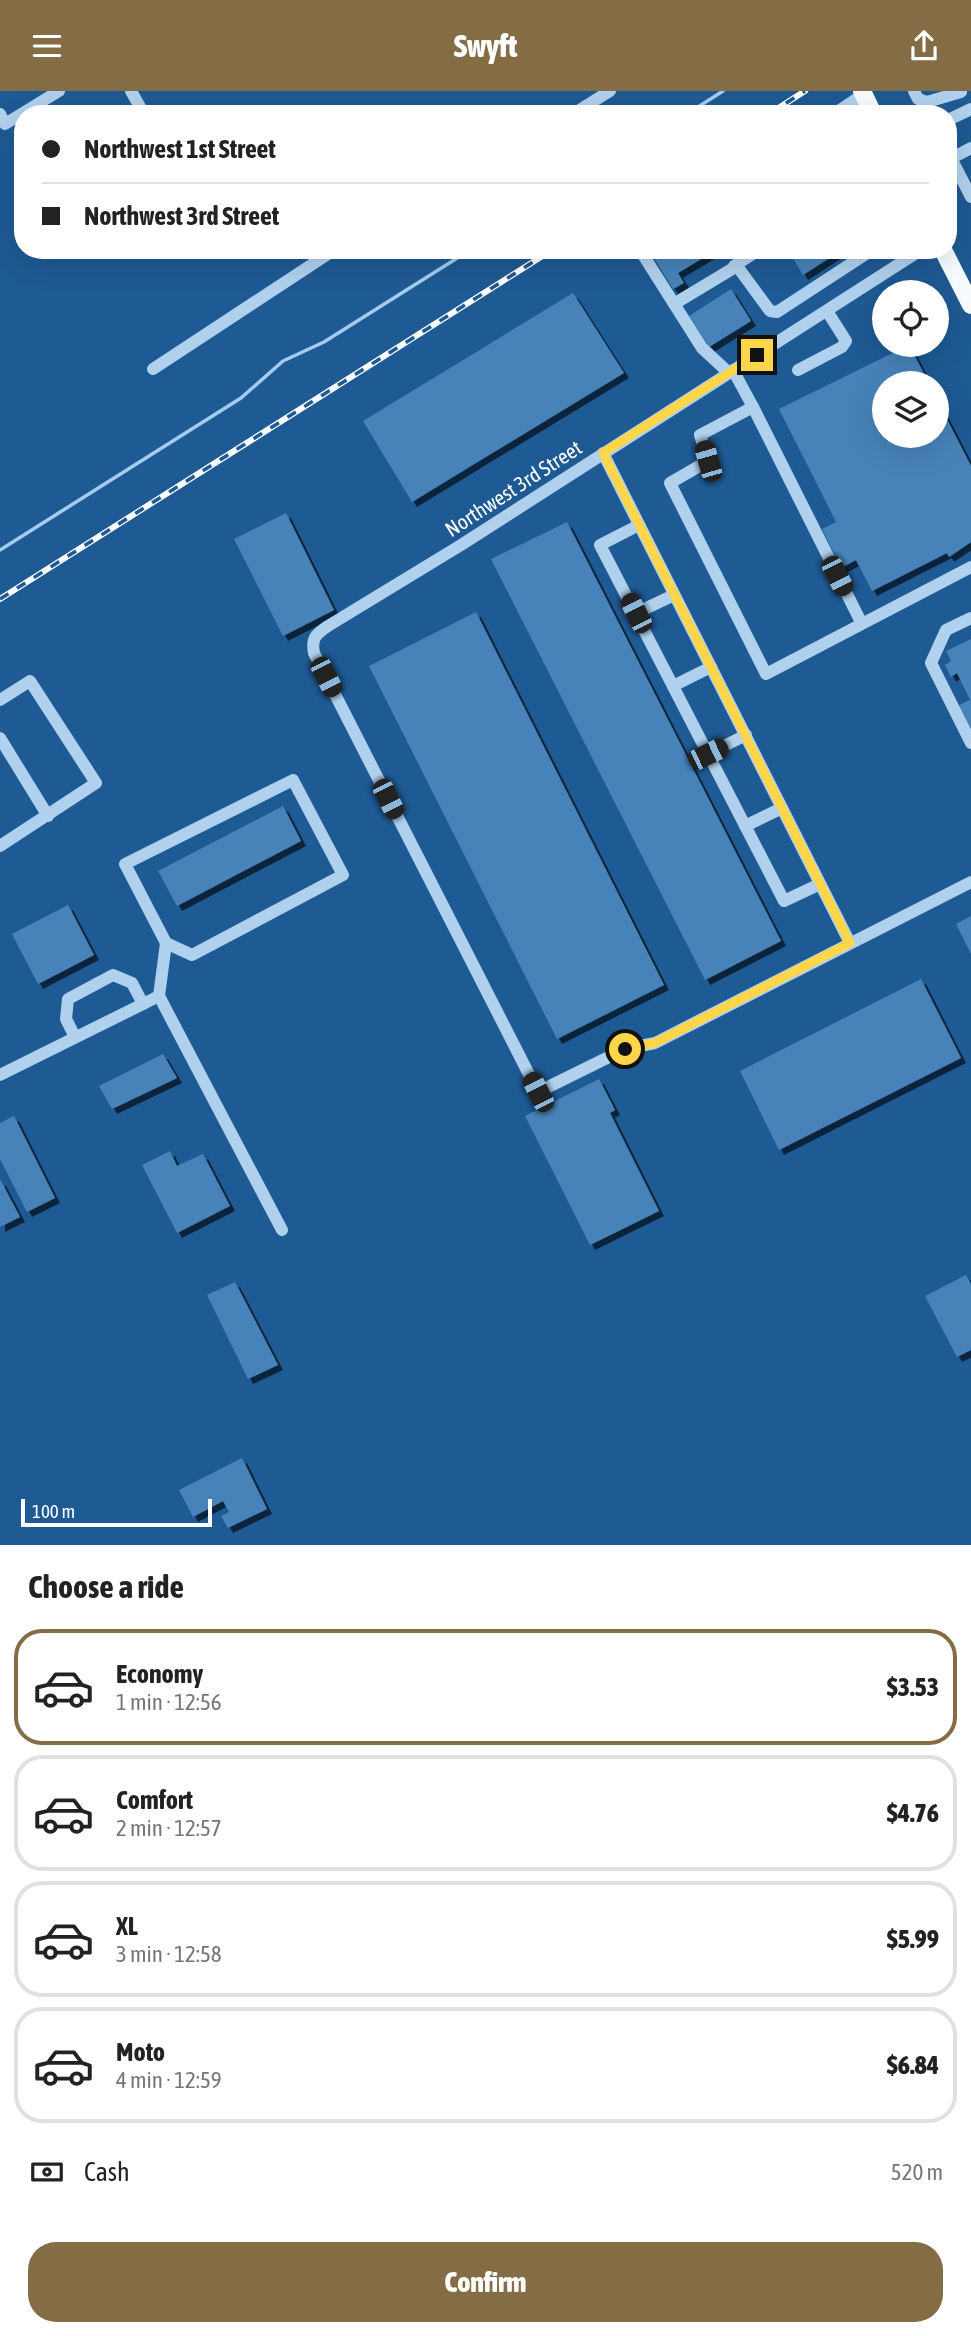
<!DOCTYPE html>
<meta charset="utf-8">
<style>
body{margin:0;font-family:"Asap Condensed",sans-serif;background:#f2f2f2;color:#222;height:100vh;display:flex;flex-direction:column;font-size:26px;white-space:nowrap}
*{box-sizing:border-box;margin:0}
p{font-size:23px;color:#767676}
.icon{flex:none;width:38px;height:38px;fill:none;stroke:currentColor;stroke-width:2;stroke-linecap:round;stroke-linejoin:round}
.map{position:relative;height:1454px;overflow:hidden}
.details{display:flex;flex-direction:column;background:#fff;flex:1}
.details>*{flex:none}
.banner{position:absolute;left:14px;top:14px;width:943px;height:154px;border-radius:28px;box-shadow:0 7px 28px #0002;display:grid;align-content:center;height:154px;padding:0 28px;background:#fff}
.fabs{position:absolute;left:872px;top:189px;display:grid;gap:14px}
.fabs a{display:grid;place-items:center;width:77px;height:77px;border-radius:50%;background:#fff;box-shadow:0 7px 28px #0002;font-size:35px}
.scale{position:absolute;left:21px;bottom:18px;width:191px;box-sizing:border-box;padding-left:7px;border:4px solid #fff;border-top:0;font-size:19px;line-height:24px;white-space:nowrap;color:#fff;-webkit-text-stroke:5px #1e5a93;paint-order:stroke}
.end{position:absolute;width:32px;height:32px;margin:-16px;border:9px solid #ffd54a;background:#111;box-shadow:0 0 0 4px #111}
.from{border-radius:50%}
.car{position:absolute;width:21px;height:42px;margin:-21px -10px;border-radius:9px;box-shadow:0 0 5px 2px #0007;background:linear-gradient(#222 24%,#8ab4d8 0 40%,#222 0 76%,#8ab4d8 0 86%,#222 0)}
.banner b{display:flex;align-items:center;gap:24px;height:66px;font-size:26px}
.banner b+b{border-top:2px solid #e0e0e0}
.banner i{width:18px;height:18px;background:#222}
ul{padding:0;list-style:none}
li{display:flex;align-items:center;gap:21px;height:116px;margin:0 14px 10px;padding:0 14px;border:4px solid #e0e0e0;border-radius:28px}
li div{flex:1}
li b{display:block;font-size:26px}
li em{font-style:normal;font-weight:800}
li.current{border-color:#846d45}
li>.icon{width:63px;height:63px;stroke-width:1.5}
h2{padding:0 28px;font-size:32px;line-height:84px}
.pay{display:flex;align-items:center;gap:18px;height:77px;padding:0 28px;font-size:26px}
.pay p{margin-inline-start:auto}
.cta{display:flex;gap:14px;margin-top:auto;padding:14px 28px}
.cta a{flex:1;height:80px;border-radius:28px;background:#846d45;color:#fff;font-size:28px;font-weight:800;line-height:80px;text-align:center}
header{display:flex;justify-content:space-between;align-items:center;height:91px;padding:0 28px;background:#846d45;color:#fff;font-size:32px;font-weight:800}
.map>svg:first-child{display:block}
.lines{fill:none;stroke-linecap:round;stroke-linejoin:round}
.stream{stroke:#a3ccef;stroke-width:3.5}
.building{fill:#4783b9;filter:url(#shadow)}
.minor{stroke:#b0d1ee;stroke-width:12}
.major{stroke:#f7fbff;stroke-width:18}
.rail-casing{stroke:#fff;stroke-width:6}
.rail{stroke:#1e5a93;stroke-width:3.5;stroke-dasharray:10;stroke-linecap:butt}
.route{stroke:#ffd54a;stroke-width:9}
.labels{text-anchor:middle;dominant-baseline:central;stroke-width:5;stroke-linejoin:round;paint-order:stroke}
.street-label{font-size:21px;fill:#fff;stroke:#1e5a93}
</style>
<header><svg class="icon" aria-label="menu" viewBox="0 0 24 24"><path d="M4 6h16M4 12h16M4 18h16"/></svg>Swyft<svg class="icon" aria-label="share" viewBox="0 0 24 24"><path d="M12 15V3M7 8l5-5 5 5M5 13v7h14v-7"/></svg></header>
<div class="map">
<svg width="971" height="1454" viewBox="0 0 971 1454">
<defs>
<filter id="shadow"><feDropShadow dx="5" dy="5" stdDeviation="0" flood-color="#0009"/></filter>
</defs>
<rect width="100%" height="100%" fill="#1e5a93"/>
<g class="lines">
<g class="stream">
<path d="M687,23L723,0"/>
<path d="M0,459L241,307L283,270L324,251L470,159"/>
</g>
</g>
<g class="building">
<path d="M649,159H716L678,182L684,192L673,198Z"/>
<path d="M788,159H842L803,184Z"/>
<path d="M731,198L751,230L709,256L689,225Z"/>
<path d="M573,202L624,282L412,411L363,330Z"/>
<path d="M909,254L929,292H884V345H936V307L971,375V451L949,466L947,462L872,500L856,469L841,477L822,438L836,431L779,318Z"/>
<path d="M286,422L334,519L283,545L234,448Z"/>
<path d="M567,431L781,850L705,889L491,468Z"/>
<path d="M476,521L664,894L557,948L369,575Z"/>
<path d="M971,548V643L957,615L970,609L957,582L951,586L945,574L951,570L946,560Z"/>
<path d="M283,715L301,750L177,815L158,780Z"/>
<path d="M68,814L94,864L38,893L12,843Z"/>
<path d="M971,825V863L956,833Z"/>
<path d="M921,888L961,967L779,1059L740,980Z"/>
<path d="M163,963L177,987L112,1018L99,995Z"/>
<path d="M599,988L615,1019L610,1022L659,1120L590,1154L525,1025Z"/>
<path d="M14,1025L55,1107L27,1121L0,1068V1032Z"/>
<path d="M170,1060L177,1075L203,1063L230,1115L177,1142L142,1074Z"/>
<path d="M0,1088L20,1126L0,1136Z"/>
<path d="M966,1184L971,1193V1259L957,1266L925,1205Z"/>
<path d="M235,1191L278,1274L248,1288L207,1204Z"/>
<path d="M242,1367L267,1418L228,1437L221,1425L229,1421L223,1410L193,1426L179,1399Z"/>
</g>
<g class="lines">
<g class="minor">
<path d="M131,0L144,23"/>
<path d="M914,0L918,8L927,11L961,1"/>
<path d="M0,23L5,33L59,0"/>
<path d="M573,23L610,0"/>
<path d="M834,23L864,3"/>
<path d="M948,29L971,18"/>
<path d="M951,67L971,106"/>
<path d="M948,69L971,57"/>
<path d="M640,159L702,257L729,282"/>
<path d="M921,159L461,454L328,535C316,543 311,547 314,562L538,1001L625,958L655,952L971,791"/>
<path d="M734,175L759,159"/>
<path d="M674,213L737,175L770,220L777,221L872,159"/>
<path d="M153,278L334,159"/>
<path d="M733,279L753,316"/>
<path d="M798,279L842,256L846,250L827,220"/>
<path d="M603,362L850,852"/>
<path d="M639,434L600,454L784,810L820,793"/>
<path d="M636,522L674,504"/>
<path d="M971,527L946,539L931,572L971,652"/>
<path d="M862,533L753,316L700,344L708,370L670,392L766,583L971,476"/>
<path d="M673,595L711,576"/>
<path d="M0,609L30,590L96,692L0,755"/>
<path d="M0,647L48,725"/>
<path d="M708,663L746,644"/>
<path d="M745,735L782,717"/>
<path d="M159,905L166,852L125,773L293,689L343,784L192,864L166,852"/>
<path d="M75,946L66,928L68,908L113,884L132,892L143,913"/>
<path d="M0,984L159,905L282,1139"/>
</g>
<g class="major">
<path d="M862,0L873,23"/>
<path d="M943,159L971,214"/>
</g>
<g class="rail-casing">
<g id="rail">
<path d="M769,23L805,0"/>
<path d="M0,508L552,159"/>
</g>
</g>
<use href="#rail" class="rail"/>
</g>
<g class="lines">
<path class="route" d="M625,958L655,952L850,852L603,362L757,264"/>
</g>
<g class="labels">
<g class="street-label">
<text transform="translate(513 397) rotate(-33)">Northwest 3rd Street</text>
</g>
</g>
</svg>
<div class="fabs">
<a><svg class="icon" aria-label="locate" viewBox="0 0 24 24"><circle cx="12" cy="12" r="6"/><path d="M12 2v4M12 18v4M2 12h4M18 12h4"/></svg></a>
<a><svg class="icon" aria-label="layers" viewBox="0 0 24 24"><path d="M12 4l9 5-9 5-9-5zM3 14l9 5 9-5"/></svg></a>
</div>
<div class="scale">100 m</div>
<i class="end from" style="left:625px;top:958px"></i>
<i class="end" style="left:757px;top:264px"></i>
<i class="car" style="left:708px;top:370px;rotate:344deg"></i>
<i class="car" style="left:837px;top:485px;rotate:153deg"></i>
<i class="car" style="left:636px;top:522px;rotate:333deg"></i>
<i class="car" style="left:326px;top:586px;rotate:153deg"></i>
<i class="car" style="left:708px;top:663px;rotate:64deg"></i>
<i class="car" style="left:388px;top:708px;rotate:153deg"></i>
<i class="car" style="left:538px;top:1001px;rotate:333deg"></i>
<div class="banner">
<b><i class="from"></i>Northwest 1st Street</b>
<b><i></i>Northwest 3rd Street</b>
</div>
</div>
<section class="details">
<h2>Choose a ride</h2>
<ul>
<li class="current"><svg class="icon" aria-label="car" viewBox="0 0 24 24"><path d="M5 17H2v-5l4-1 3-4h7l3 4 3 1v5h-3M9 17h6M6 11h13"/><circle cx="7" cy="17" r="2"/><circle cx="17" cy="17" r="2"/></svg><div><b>Economy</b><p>1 min · 12:56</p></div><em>$3.53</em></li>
<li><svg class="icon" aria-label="car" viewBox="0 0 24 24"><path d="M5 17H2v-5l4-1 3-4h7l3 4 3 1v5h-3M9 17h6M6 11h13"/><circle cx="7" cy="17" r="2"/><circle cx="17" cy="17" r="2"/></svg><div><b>Comfort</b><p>2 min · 12:57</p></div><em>$4.76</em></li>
<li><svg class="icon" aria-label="car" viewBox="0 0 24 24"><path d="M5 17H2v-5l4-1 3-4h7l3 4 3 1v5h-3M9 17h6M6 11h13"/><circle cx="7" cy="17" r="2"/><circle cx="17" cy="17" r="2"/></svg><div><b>XL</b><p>3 min · 12:58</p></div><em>$5.99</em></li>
<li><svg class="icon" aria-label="car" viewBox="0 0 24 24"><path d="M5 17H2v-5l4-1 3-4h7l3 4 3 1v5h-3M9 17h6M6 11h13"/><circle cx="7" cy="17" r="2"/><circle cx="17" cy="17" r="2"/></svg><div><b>Moto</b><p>4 min · 12:59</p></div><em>$6.84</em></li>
</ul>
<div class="pay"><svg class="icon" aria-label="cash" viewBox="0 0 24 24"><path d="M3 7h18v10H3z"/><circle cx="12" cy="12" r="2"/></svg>Cash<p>520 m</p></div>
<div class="cta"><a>Confirm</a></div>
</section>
